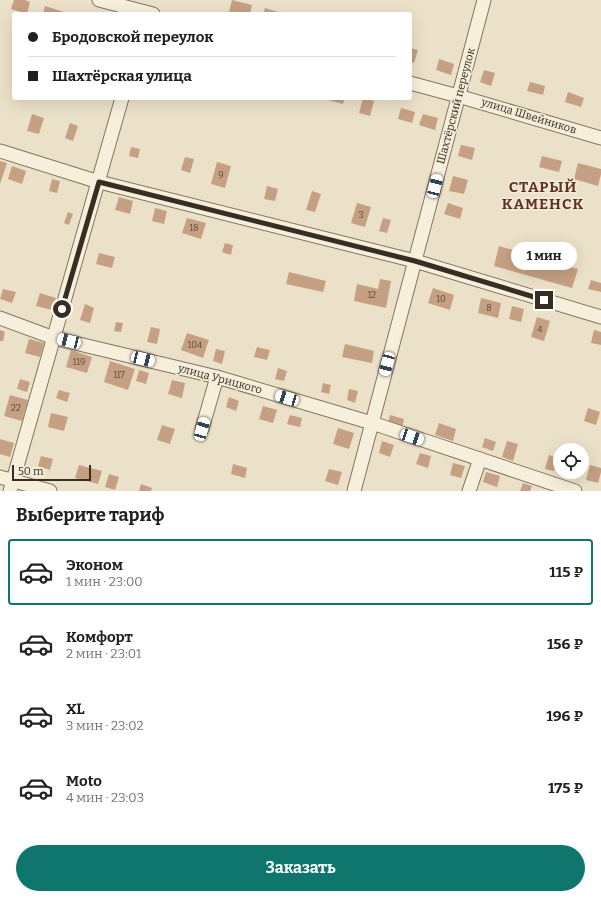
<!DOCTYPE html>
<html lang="ru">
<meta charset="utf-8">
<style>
body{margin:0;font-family:Bitter,serif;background:#f6f6f6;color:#202124;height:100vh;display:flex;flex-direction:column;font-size:15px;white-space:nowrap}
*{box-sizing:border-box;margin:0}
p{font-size:13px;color:#757577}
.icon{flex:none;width:22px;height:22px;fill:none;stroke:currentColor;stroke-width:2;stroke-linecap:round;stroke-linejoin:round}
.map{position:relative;height:491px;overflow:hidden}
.side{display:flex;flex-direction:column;background:#fff;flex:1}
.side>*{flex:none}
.banner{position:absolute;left:12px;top:12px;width:400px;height:88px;border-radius:4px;box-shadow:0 4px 16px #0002;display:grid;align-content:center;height:88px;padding:0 16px;background:#fff}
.buttons{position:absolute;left:553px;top:443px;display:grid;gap:8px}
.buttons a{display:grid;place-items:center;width:36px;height:36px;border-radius:50%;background:#fff;box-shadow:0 4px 16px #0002;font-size:20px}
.scale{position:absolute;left:12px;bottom:10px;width:79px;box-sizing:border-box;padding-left:4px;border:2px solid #382d21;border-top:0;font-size:11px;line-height:14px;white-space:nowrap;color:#382d21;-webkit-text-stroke:3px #f3ecd8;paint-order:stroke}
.end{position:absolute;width:18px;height:18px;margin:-9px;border:5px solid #382d21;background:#fff;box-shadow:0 0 0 2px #fff}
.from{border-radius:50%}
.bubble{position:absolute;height:28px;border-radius:14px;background:#fff;box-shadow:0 4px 16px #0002;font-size:13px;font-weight:700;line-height:28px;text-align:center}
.car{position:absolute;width:12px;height:24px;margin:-12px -6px;border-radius:5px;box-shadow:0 0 3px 1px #0007;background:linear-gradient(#fff 24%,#345 0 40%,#fff 0 76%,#345 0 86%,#fff 0)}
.banner b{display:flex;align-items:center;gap:14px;height:38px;font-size:15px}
.banner b+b{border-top:1px solid #e0e0e0}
.banner i{width:10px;height:10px;background:#202124}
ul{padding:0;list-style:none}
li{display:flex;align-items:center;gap:12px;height:66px;margin:0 8px 6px;padding:0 8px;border:2px solid transparent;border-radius:4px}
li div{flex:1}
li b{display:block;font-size:15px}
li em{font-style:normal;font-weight:700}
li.current{border-color:#0f766e}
li>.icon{width:36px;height:36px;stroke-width:1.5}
h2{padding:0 16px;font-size:18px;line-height:48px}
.cta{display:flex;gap:8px;margin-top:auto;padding:8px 16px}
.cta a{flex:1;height:46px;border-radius:24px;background:#0f766e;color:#fff;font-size:16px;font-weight:700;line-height:46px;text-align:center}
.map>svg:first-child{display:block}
.building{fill:#c6a082}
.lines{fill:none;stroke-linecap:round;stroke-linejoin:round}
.minor-casing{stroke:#86745f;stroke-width:15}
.minor{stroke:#f6efdc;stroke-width:13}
.route{stroke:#382d21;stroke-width:5}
.labels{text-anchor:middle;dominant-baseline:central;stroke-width:3;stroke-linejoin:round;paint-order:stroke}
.number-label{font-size:9px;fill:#5c4a39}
.street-label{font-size:11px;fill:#382d21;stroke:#f3ecd8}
.district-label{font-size:15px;font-weight:bold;letter-spacing:1px;fill:#613224;stroke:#f3ecd8}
</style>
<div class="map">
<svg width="601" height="491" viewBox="0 0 601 491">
<rect width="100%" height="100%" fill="#ebe1c9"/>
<g class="building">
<path d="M14,0H25L30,2L27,14L11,9Z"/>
<path d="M232,0L252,5L250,14H235L229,12Z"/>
<path d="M45,6L64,12V14H43Z"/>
<path d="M265,8L282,13V14H263Z"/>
<path d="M410,48L418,50L414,63L410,62Z"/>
<path d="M439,59L454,64L451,75L436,70Z"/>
<path d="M484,70L495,73L491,86L480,82Z"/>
<path d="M530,82L545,86L543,95L527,91Z"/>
<path d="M568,92L584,98L581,107L565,102Z"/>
<path d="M328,98H345L343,104L328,100Z"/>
<path d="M363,98L374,101L370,116L359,113Z"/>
<path d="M401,108L415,112L412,123L398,119Z"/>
<path d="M32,114L44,118L39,134L27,131Z"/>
<path d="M423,114L438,118L435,130L419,125Z"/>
<path d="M70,123L78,126L73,141L65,138Z"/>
<path d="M461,145L475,148L472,160L458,156Z"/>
<path d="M131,147L140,149L138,158L129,156Z"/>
<path d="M542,156L562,161L559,172L539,167Z"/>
<path d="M185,157L194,159L190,173L181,170Z"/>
<path d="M0,161L7,163L0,184Z"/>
<path d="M217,162L231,166L225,188L211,184Z"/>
<path d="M578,163L601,169V174L598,186L574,179Z"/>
<path d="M12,166L26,171L22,184L8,179Z"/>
<path d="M453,176L468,180L464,194L449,191Z"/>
<path d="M52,179L60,181L57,193L49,191Z"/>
<path d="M267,186L278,189L275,201L264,199Z"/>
<path d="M312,191L321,194L315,212L306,210Z"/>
<path d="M119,197L133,201L130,214L115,210Z"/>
<path d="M357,203L371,207L365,227L351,223Z"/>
<path d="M448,203L463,208L460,219L444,214Z"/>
<path d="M155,208L167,211L164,224L152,221Z"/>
<path d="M68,212L73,214L69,225L64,223Z"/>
<path d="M187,218L206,223L201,239L182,233Z"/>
<path d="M383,218L391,220L387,233L379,231Z"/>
<path d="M225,243L233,245L231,255L222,252Z"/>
<path d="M499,246L578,269L572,288L494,266Z"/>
<path d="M99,253L115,257L112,268L96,264Z"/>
<path d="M289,272L326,281L323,292L286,284Z"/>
<path d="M380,279L391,281L386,308L354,301L357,284L378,289Z"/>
<path d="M591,280L601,283V292L588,289Z"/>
<path d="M433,288L454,295L450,310L428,303Z"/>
<path d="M3,289L16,292L12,303L0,299Z"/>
<path d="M40,293L56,298L52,310L36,306Z"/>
<path d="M481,298L501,303L498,318L478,313Z"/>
<path d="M85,304L94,308L90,323L80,320Z"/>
<path d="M512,306L524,309L521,322L509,319Z"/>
<path d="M537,317L550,321L544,341L531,337Z"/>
<path d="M116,322L123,323L121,332L114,331Z"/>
<path d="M151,327L160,329L157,344L147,342Z"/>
<path d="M0,330L5,332L3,341H0Z"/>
<path d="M594,330L601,332V345L591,343Z"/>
<path d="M187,333L209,340L203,358L181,350Z"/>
<path d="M29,339L44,343L40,357L25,353Z"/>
<path d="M345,344L374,351L372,363L342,357Z"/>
<path d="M257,347L270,350L267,360L254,357Z"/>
<path d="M216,349L225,351L222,364L213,361Z"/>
<path d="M71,350L92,357L87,373L66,367Z"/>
<path d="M110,361L135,369L128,390L104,382Z"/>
<path d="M278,368L287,371L284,381L275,379Z"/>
<path d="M139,370L149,373L146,384L136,381Z"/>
<path d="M20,379L30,382L27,392L17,389Z"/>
<path d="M172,380L185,383L182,398L168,394Z"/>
<path d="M323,383L331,385L329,394L321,392Z"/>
<path d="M349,389L358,391L355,403L347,400Z"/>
<path d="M59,390L70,393L67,402L56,398Z"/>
<path d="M10,395L28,400L22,421L4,416Z"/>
<path d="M229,397L239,401L236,411L226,407Z"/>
<path d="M263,406L277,410L273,423L259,419Z"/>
<path d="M588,408L600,412L596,425L584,421Z"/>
<path d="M51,413L68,417L64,431L48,427Z"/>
<path d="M290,415L302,418L300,427L287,424Z"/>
<path d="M390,415L404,419L402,427L388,423Z"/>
<path d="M439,423L456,429L453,441L435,435Z"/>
<path d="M162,425L175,429L170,444L157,440Z"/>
<path d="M338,428L354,433L349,449L333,444Z"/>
<path d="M485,438L496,442L493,451L482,447Z"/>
<path d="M0,439L14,443L10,457L0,454Z"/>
<path d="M382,441L394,445L390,457L379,453Z"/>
<path d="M507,441L518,444L513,461L502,457Z"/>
<path d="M420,453L431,456L428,468L416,464Z"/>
<path d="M549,455L558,458L554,471L545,469Z"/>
<path d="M41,456L53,459L50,470L38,466Z"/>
<path d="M453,463L465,466L461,478L450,475Z"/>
<path d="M233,464L247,468L245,478L231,474Z"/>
<path d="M79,465L102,471L98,484L75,478Z"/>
<path d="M590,465L601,468V472L598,483L586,480Z"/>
<path d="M329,469L342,472L338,485L325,481Z"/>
<path d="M486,472L500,476L497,487L483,482Z"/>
<path d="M109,474L119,477L115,490L105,487Z"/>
<path d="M523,483L532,486L530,491H520Z"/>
<path d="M141,484L152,488L151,491H139Z"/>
</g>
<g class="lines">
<g class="minor-casing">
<g id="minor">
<path d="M99,0L153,14"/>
<path d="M410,83L458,96L601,138"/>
<path d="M0,151L99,182L415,261L601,317"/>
<path d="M0,318L54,338L217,377L372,423L575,491"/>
<path d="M202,429L217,377"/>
<path d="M0,477L50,491"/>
<path d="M10,491L122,98"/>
<path d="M354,491L484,0"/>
<path d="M469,491L480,459"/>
</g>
</g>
<use href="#minor" class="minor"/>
</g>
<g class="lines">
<path class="route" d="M62,309L99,182L415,261L544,300"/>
</g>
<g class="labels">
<g class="number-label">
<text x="221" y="175">9</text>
<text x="361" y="215">3</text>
<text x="194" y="228">18</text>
<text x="372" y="295">12</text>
<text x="441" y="299">10</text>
<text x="489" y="308">8</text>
<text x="540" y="329">4</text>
<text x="195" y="345">104</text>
<text x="79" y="362">119</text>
<text x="119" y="375">117</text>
<text x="16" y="408">22</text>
</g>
<g class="street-label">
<text transform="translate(456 106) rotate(-75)">Шахтёрский переулок</text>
<text transform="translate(529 116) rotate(17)">улица Швейников</text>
<text transform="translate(220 379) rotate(15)">улица Урицкого</text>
</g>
<g class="district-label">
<text x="543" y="187">СТАРЫЙ<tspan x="543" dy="17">КАМЕНСК</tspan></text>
</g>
</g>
</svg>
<div class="buttons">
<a><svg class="icon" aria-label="locate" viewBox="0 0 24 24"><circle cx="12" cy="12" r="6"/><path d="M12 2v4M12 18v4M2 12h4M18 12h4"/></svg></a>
</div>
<div class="scale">50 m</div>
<i class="end from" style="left:62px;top:309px"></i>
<i class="end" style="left:544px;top:300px"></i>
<div class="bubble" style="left:511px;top:242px;width:66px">1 мин</div>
<i class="car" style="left:435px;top:186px;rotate:14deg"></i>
<i class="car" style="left:69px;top:341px;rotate:284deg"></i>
<i class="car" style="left:143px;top:359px;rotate:104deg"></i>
<i class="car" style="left:387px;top:364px;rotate:195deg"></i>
<i class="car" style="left:287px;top:398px;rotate:287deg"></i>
<i class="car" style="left:202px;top:429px;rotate:16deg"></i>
<i class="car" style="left:412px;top:437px;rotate:109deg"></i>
<div class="banner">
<b><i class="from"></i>Бродовской переулок</b>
<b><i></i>Шахтёрская улица</b>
</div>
</div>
<section class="side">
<h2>Выберите тариф</h2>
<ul>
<li class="current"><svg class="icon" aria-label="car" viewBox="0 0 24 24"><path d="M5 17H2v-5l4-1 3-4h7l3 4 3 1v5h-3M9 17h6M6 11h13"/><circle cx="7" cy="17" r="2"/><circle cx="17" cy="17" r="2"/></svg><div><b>Эконом</b><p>1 мин · 23:00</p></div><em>115 ₽</em></li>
<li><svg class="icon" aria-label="car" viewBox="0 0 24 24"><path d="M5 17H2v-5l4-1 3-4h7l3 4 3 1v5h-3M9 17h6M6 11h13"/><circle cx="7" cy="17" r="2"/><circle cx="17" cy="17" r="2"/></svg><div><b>Комфорт</b><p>2 мин · 23:01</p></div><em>156 ₽</em></li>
<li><svg class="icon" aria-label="car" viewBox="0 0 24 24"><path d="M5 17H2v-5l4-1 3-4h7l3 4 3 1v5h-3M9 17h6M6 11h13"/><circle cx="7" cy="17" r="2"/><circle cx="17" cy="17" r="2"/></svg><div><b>XL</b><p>3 мин · 23:02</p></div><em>196 ₽</em></li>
<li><svg class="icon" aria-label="car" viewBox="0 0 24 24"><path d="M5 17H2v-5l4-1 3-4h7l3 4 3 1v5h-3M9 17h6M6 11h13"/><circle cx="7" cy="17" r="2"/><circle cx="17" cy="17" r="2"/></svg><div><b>Moto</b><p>4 мин · 23:03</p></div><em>175 ₽</em></li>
</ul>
<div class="cta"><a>Заказать</a></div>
</section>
